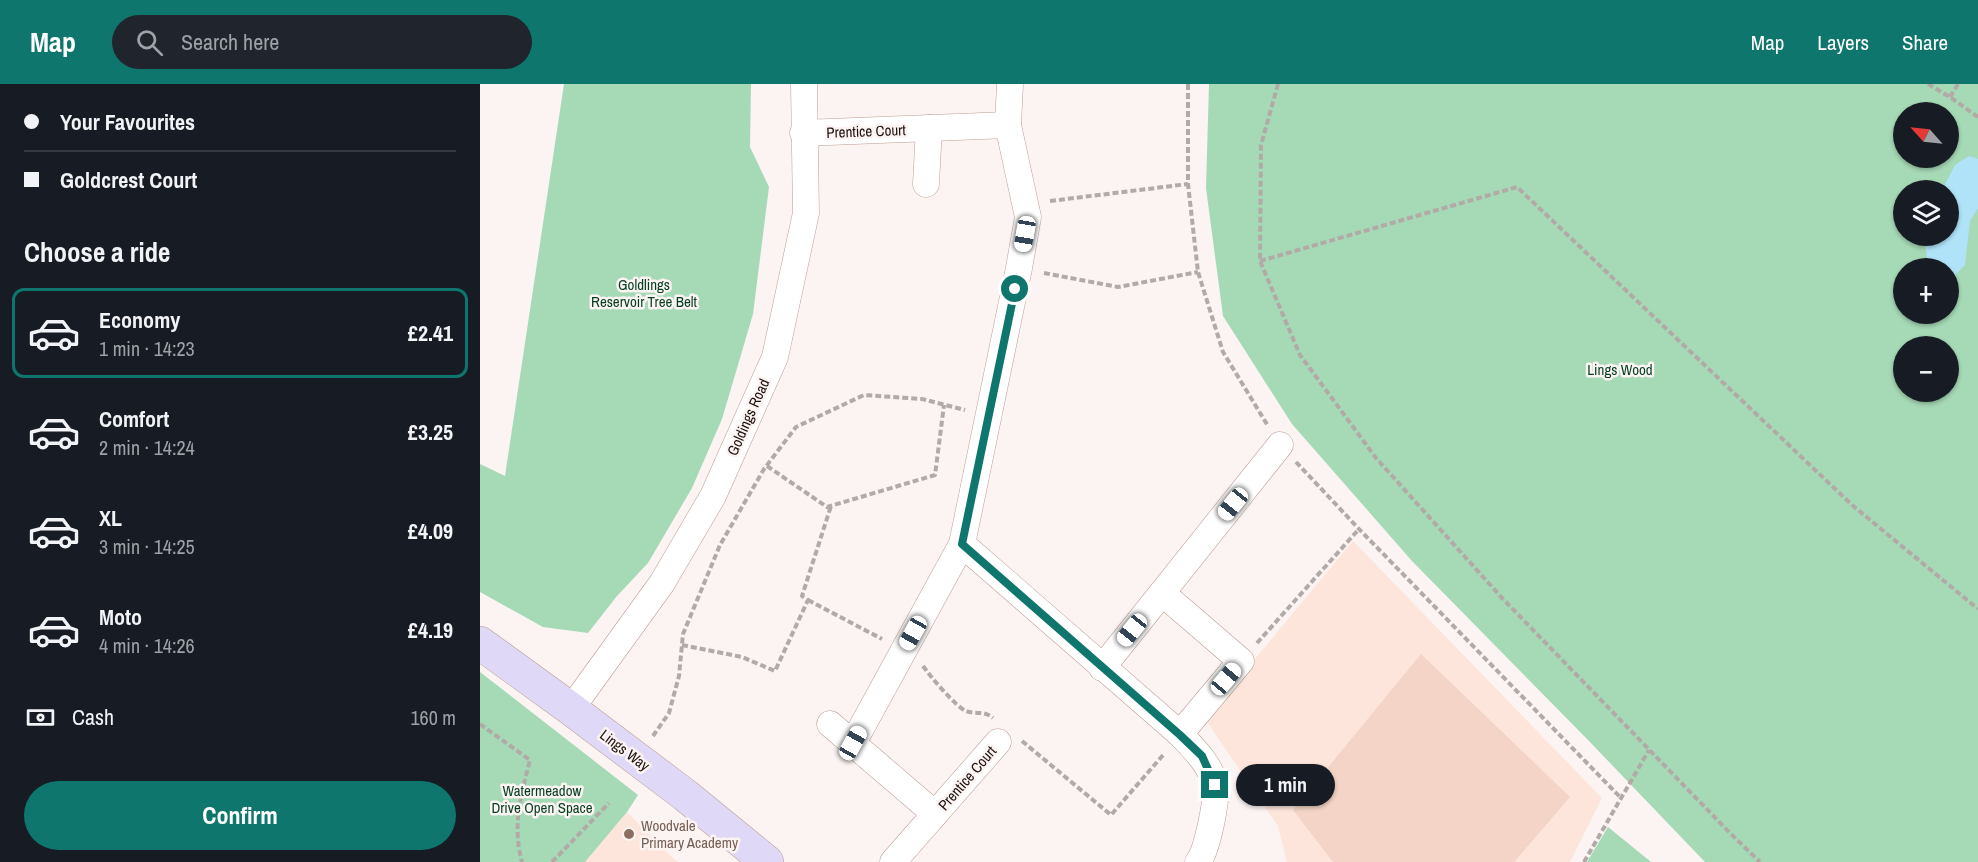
<!DOCTYPE html>
<meta charset="utf-8">
<style>
body{margin:0;font-family:"Archivo Narrow",sans-serif;background:#20242c;color:#f1f3f6;height:100vh;display:flex;flex-direction:column;font-size:22px;white-space:nowrap}
*{box-sizing:border-box;margin:0}
p{font-size:20px;color:#9ea1a6}
.icon{flex:none;width:33px;height:33px;fill:none;stroke:currentColor;stroke-width:2;stroke-linecap:round;stroke-linejoin:round}
.map{position:relative;flex:1;overflow:hidden}
.drawer{display:flex;flex-direction:column;background:#171b24;width:480px}
.drawer>*{flex:none}
.guide{display:grid;align-content:center;height:132px;padding:0 24px;background:#171b24}
.needle{width:39px;rotate:297deg}
.buttons{position:absolute;left:1413px;top:18px;display:grid;gap:12px}
.buttons a{display:grid;place-items:center;width:66px;height:66px;border-radius:50%;background:#171b24;box-shadow:0 2px 4px #0004;font-size:30px}
.end{position:absolute;width:27px;height:27px;margin:-14px;border:8px solid #0f766e;background:#fff;box-shadow:0 0 0 3px #fff}
.from{border-radius:50%}
.bubble{position:absolute;height:42px;border-radius:21px;background:#171b24;box-shadow:0 2px 4px #0004;font-size:20px;font-weight:700;line-height:42px;text-align:center}
.car{position:absolute;width:18px;height:36px;margin:-18px -9px;border-radius:8px;box-shadow:0 0 4px 2px #0007;background:linear-gradient(#fff 24%,#345 0 40%,#fff 0 76%,#345 0 86%,#fff 0)}
.guide b{display:flex;align-items:center;gap:21px;height:57px;font-size:22px}
.guide b+b{border-top:2px solid #363941}
.guide i{width:15px;height:15px;background:#f1f3f6}
ul{padding:0;list-style:none}
li{display:flex;align-items:center;gap:18px;height:90px;margin:0 12px 9px;padding:0 12px;border:3px solid transparent;border-radius:12px}
li div{flex:1}
li b{display:block;font-size:22px}
li em{font-style:normal;font-weight:700}
li.selected{border-color:#0f766e}
li>.icon{width:54px;height:54px;stroke-width:1.5}
h2{padding:0 24px;font-size:27px;line-height:72px}
.pay{display:flex;align-items:center;gap:15px;height:66px;padding:0 24px;font-size:22px}
.pay p{margin-inline-start:auto}
.button{display:flex;gap:12px;margin-top:auto;padding:12px 24px}
.button a{flex:1;height:69px;border-radius:36px;background:#0f766e;color:#fff;font-size:24px;font-weight:700;line-height:69px;text-align:center}
header{display:flex;align-items:center;gap:36px;box-sizing:border-box;height:84px;padding:0 30px;background:#0f766e;color:#fff}
header strong{font-size:28px}
nav{display:flex;gap:33px;margin-inline-start:auto;font-size:21px}
.search{width:420px;height:54px;background:#20242c;display:flex;align-items:center;gap:15px;box-sizing:border-box;padding:0 21px;border-radius:33px;color:#9ea1a6;font-size:22px}
main{display:flex;flex:1;min-height:0}
.map>svg:first-child{display:block}
.built{fill:#fde5db}
.green{fill:#a6d9b6;fill-rule:evenodd}
.water{fill:#b0e3f8}
.building{fill:#f3d4c6}
.lines{fill:none;stroke-linecap:round;stroke-linejoin:round}
.street-casing{stroke:#bc9e91;stroke-width:27}
.secondary-casing{stroke:#bc9e91;stroke-width:34}
.path{stroke:#b2aaa7;stroke-width:4;stroke-dasharray:6 3;stroke-linecap:butt}
.street{stroke:#fff;stroke-width:26}
.secondary{stroke:#e0d8f7;stroke-width:33}
.route{stroke:#0f766e;stroke-width:8}
.education-dot{fill:#8d6e63;stroke:#fbf4f2;stroke-width:2}
.labels{text-anchor:middle;dominant-baseline:central;stroke-width:5;stroke-linejoin:round;paint-order:stroke}
.street-label{font-size:15px;fill:#1c110d;stroke:#fbf4f2}
.park-label{font-size:15px;fill:#053f21;stroke:#fbf4f2}
.education-label{font-size:15px;fill:#785e54;stroke:#fbf4f2;text-anchor:start}
</style>
<header>
<strong>Map</strong>
<div class="search"><svg class="icon" aria-label="search" viewBox="0 0 24 24"><circle cx="10" cy="10" r="6"/><path d="M15 15l6 6"/></svg>Search here</div>
<nav><a>Map</a><a>Layers</a><a>Share</a></nav>
</header>
<main>
<section class="drawer">
<div class="guide">
<b><i class="from"></i>Your Favourites</b>
<b><i></i>Goldcrest Court</b>
</div>
<h2>Choose a ride</h2>
<ul>
<li class="selected"><svg class="icon" aria-label="car" viewBox="0 0 24 24"><path d="M5 17H2v-5l4-1 3-4h7l3 4 3 1v5h-3M9 17h6M6 11h13"/><circle cx="7" cy="17" r="2"/><circle cx="17" cy="17" r="2"/></svg><div><b>Economy</b><p>1 min · 14:23</p></div><em>£2.41</em></li>
<li><svg class="icon" aria-label="car" viewBox="0 0 24 24"><path d="M5 17H2v-5l4-1 3-4h7l3 4 3 1v5h-3M9 17h6M6 11h13"/><circle cx="7" cy="17" r="2"/><circle cx="17" cy="17" r="2"/></svg><div><b>Comfort</b><p>2 min · 14:24</p></div><em>£3.25</em></li>
<li><svg class="icon" aria-label="car" viewBox="0 0 24 24"><path d="M5 17H2v-5l4-1 3-4h7l3 4 3 1v5h-3M9 17h6M6 11h13"/><circle cx="7" cy="17" r="2"/><circle cx="17" cy="17" r="2"/></svg><div><b>XL</b><p>3 min · 14:25</p></div><em>£4.09</em></li>
<li><svg class="icon" aria-label="car" viewBox="0 0 24 24"><path d="M5 17H2v-5l4-1 3-4h7l3 4 3 1v5h-3M9 17h6M6 11h13"/><circle cx="7" cy="17" r="2"/><circle cx="17" cy="17" r="2"/></svg><div><b>Moto</b><p>4 min · 14:26</p></div><em>£4.19</em></li>
</ul>
<div class="pay"><svg class="icon" aria-label="cash" viewBox="0 0 24 24"><path d="M3 7h18v10H3z"/><circle cx="12" cy="12" r="2"/></svg>Cash<p>160 m</p></div>
<div class="button"><a>Confirm</a></div>
</section>
<div class="map">
<svg width="1498" height="778" viewBox="0 0 1498 778">
<rect width="100%" height="100%" fill="#fbf4f2"/>
<g class="built">
<path d="M873,457L1122,714L1090,778H807L798,742L725,635Z"/>
<path d="M147,728L191,772L198,778H105Z"/>
</g>
<g class="green">
<path d="M84,0H271L270,63L289,103L273,230L242,335L212,404L168,479L137,512L108,549L63,543L0,508V380L25,392Z"/>
<path d="M729,0H1498V778H1225L1108,656L932,477L812,340L743,232L726,104ZM1424,28H1468V74H1424ZM1424,106H1468V152H1424ZM1424,184H1468V230H1424ZM1424,262H1468V308H1424Z"/>
<path d="M0,588L158,711L147,728L105,778H0Z"/>
<path d="M1128,743L1171,778H1107Z"/>
</g>
<path class="water" d="M1489,72L1498,75V124L1490,137L1485,181L1471,195H1469L1468,184H1451L1448,181L1444,154L1445,152H1468V106H1462L1475,81Z"/>
<path class="building" d="M941,570L1090,713L1034,778H853L813,726Z"/>
<g class="lines">
<g class="street-casing">
<g id="street">
<path d="M323,49L528,41"/>
<path d="M446,100L449,44"/>
<path d="M482,460L700,650C714,665 730,680 735,700C738,714 727,767 718,778"/>
<path d="M682,509L761,577L700,650"/>
<path d="M622,584L800,361"/>
<path d="M91,625L182,499L233,412L295,273L326,129L324,0"/>
<path d="M350,640L455,730"/>
<path d="M373,659L482,460L539,184L548,133L528,41L530,0"/>
<path d="M413,778L518,658"/>
</g>
</g>
<g class="secondary-casing">
<path id="secondary" d="M0,559L91,625L205,711L287,778"/>
</g>
<g class="path">
<path d="M708,0V100L718,188L743,268L788,342"/>
<path d="M798,0L781,61L780,177L820,271L896,374L1022,514L1250,749L1280,778"/>
<path d="M1448,0L1470,13L1498,33"/>
<path d="M1470,13L1478,0"/>
<path d="M570,117L708,100"/>
<path d="M780,177L1037,103L1372,421L1498,525"/>
<path d="M564,189L638,203L718,188"/>
<path d="M816,378L879,445L1141,714"/>
<path d="M287,382L347,423L455,391L464,321"/>
<path d="M328,516L402,555"/>
<path d="M777,559L879,445"/>
<path d="M202,561L262,573L295,587L328,516L322,512L351,422"/>
<path d="M443,582C450,592 476,623 486,627C496,631 504,626 513,634"/>
<path d="M0,640L50,676C41,711 32,742 42,778"/>
<path d="M173,652L189,629L199,592L203,550L240,461L284,385L316,343L384,311L442,315L485,326"/>
<path d="M542,657L631,731L684,670"/>
<path d="M72,778L129,719"/>
<path d="M1104,778L1169,666"/>
</g>
<use href="#street" class="street"/>
<use href="#secondary" class="secondary"/>
</g>
<g class="lines">
<path class="route" d="M535,205L482,460L700,651L722,672L735,701"/>
</g>
<circle class="education-dot" cx="149" cy="750" r="6"/>
<g class="labels">
<g class="street-label">
<text transform="translate(386 47) rotate(-2)">Prentice Court</text>
<text transform="translate(268 333) rotate(-66)">Goldings Road</text>
<text transform="translate(145 666) rotate(37)">Lings Way</text>
<text transform="translate(487 694) rotate(-49)">Prentice Court</text>
</g>
<g class="park-label">
<text x="164" y="200">Goldlings<tspan x="164" dy="17">Reservoir Tree Belt</tspan></text>
<text x="1140" y="285">Lings Wood</text>
<text x="62" y="706">Watermeadow<tspan x="62" dy="17">Drive Open Space</tspan></text>
</g>
<g class="education-label">
<text x="161" y="741">Woodvale<tspan x="161" dy="17">Primary Academy</tspan></text>
</g>
</g>
</svg>
<div class="buttons">
<a><svg class="needle" viewBox="-14 -14 28 28"><path d="M0-13l5 13h-10z" fill="#e53935"/><path d="M0 13l5-13h-10z" fill="#9ea1a6"/></svg></a>
<a><svg class="icon" aria-label="layers" viewBox="0 0 24 24"><path d="M12 4l9 5-9 5-9-5zM3 14l9 5 9-5"/></svg></a>
<a>+</a>
<a>−</a>
</div>
<i class="end from" style="left:535px;top:205px"></i>
<i class="end" style="left:735px;top:701px"></i>
<div class="bubble" style="left:756px;top:680px;width:99px">1 min</div>
<i class="car" style="left:545px;top:150px;rotate:190deg"></i>
<i class="car" style="left:753px;top:420px;rotate:219deg"></i>
<i class="car" style="left:652px;top:546px;rotate:219deg"></i>
<i class="car" style="left:433px;top:549px;rotate:209deg"></i>
<i class="car" style="left:746px;top:595px;rotate:40deg"></i>
<i class="car" style="left:373px;top:659px;rotate:29deg"></i>
</div>
</main>
